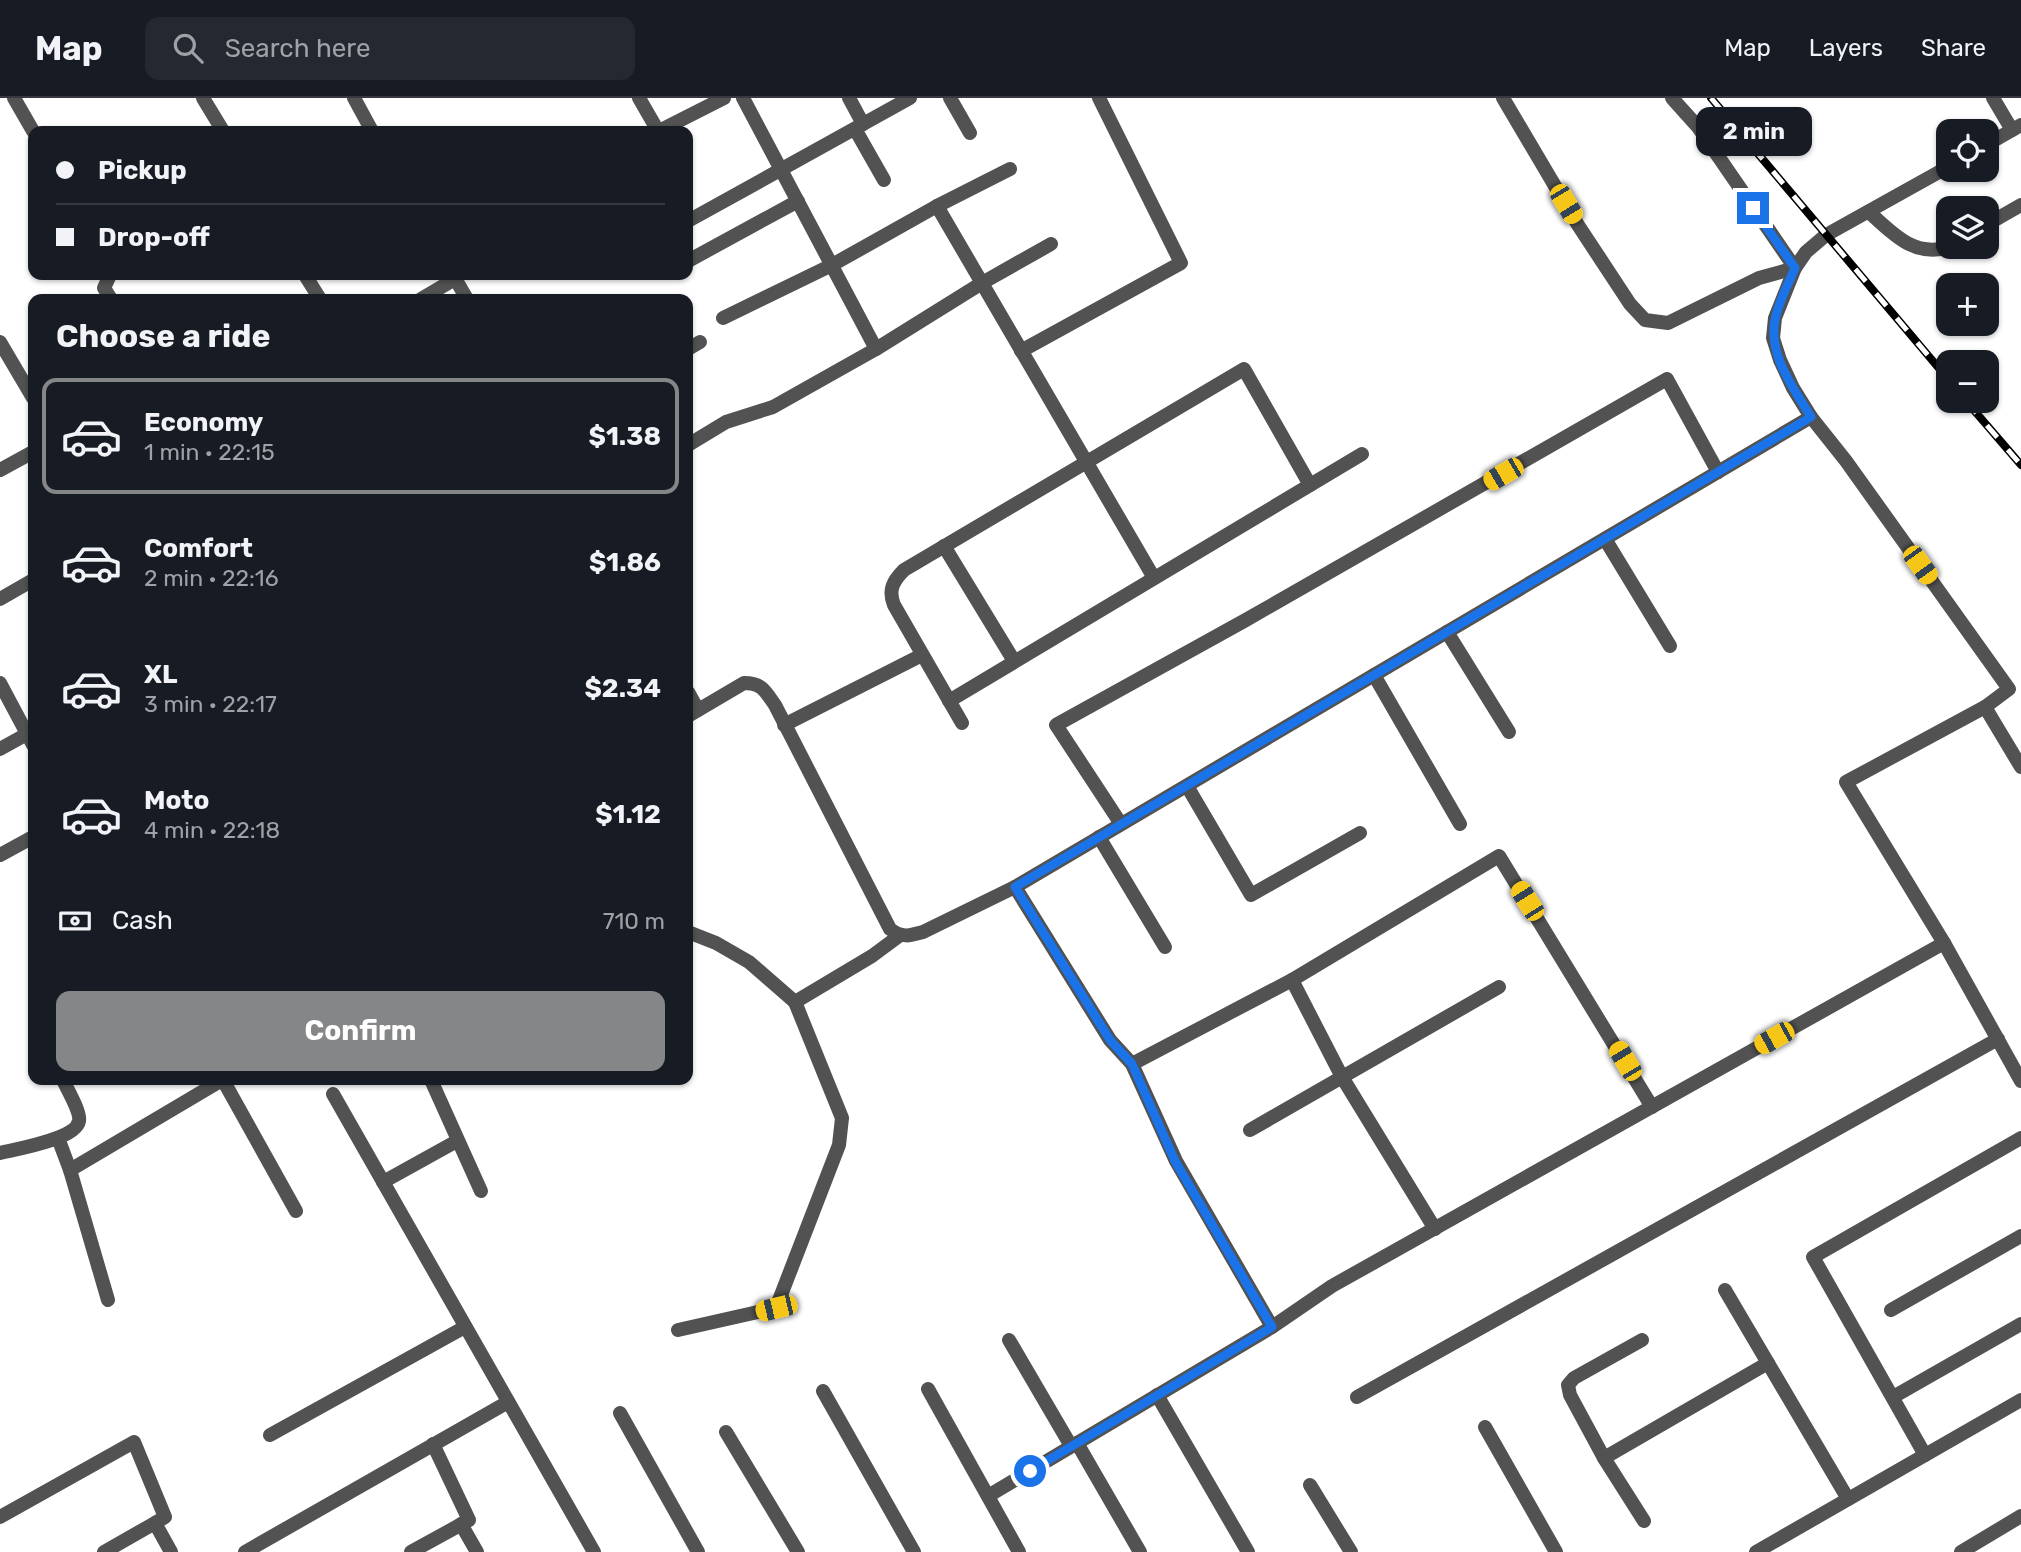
<!DOCTYPE html>
<meta charset="utf-8">
<style>
body{margin:0;font-family:Rubik,sans-serif;background:#242831;color:#f1f3f6;height:100vh;display:flex;flex-direction:column;font-size:26px;white-space:nowrap}
*{box-sizing:border-box;margin:0}
p{font-size:23px;color:#9ea1a6}
.icon{flex:none;width:38px;height:38px;fill:none;stroke:currentColor;stroke-width:2;stroke-linecap:round;stroke-linejoin:round}
.map{position:relative;flex:1;overflow:hidden}
.panel{position:absolute;left:28px;top:196px;width:665px;height:791px;display:flex;flex-direction:column;background:#171b24;border-radius:14px;box-shadow:0 2px 5px #0004}
.panel>*{flex:none}
.top-card{position:absolute;left:28px;top:28px;width:665px;height:154px;border-radius:14px;box-shadow:0 2px 5px #0004;display:grid;align-content:center;height:154px;padding:0 28px;background:#171b24}
.controls{position:absolute;left:1936px;top:21px;display:grid;gap:14px}
.controls a{display:grid;place-items:center;width:63px;height:63px;border-radius:14px;background:#171b24;box-shadow:0 2px 5px #0004;font-size:35px}
.end{position:absolute;width:32px;height:32px;margin:-16px;border:9px solid #1a73e8;background:#fff;box-shadow:0 0 0 4px #fff}
.from{border-radius:50%}
.bubble{position:absolute;height:49px;border-radius:14px;background:#171b24;box-shadow:0 2px 5px #0004;font-size:23px;font-weight:700;line-height:49px;text-align:center}
.car{position:absolute;width:21px;height:42px;margin:-21px -10px;border-radius:9px;box-shadow:0 0 5px 2px #0007;background:linear-gradient(#f5c518 24%,#345 0 40%,#f5c518 0 76%,#345 0 86%,#f5c518 0)}
.top-card b{display:flex;align-items:center;gap:24px;height:66px;font-size:26px}
.top-card b+b{border-top:2px solid #363941}
.top-card i{width:18px;height:18px;background:#f1f3f6}
ul{padding:0;list-style:none}
li{display:flex;align-items:center;gap:21px;height:116px;margin:0 14px 10px;padding:0 14px;border:4px solid transparent;border-radius:14px}
li div{flex:1}
li b{display:block;font-size:26px}
li em{font-style:normal;font-weight:700}
li.on{border-color:#858687}
li>.icon{width:63px;height:63px;stroke-width:1.5}
h2{padding:0 28px;font-size:32px;line-height:84px}
.pay{display:flex;align-items:center;gap:18px;height:77px;padding:0 28px;font-size:26px}
.pay p{margin-inline-start:auto}
.action{display:flex;gap:14px;margin-top:auto;padding:14px 28px}
.action a{flex:1;height:80px;border-radius:14px;background:#858687;color:#fff;font-size:28px;font-weight:700;line-height:80px;text-align:center}
header{display:flex;align-items:center;gap:42px;box-sizing:border-box;height:98px;padding:0 35px;background:#171b24;border-bottom:2px solid #363941}
header strong{font-size:33px}
nav{display:flex;gap:38px;margin-inline-start:auto;font-size:24px}
.search{width:490px;height:63px;background:#242831;display:flex;align-items:center;gap:18px;box-sizing:border-box;padding:0 24px;border-radius:14px;color:#9ea1a6;font-size:26px}
.map>svg:first-child{display:block}
.lines{fill:none;stroke-linecap:round;stroke-linejoin:round}
.street{stroke:#525252;stroke-width:14}
.rail-casing{stroke:#000;stroke-width:8}
.rail{stroke:#fff;stroke-width:5;stroke-dasharray:16;stroke-linecap:butt}
.route{stroke:#1a73e8;stroke-width:9}
</style>
<header>
<strong>Map</strong>
<div class="search"><svg class="icon" aria-label="search" viewBox="0 0 24 24"><circle cx="10" cy="10" r="6"/><path d="M15 15l6 6"/></svg>Search here</div>
<nav><a>Map</a><a>Layers</a><a>Share</a></nav>
</header>
<div class="map">
<svg width="2021" height="1454" viewBox="0 0 2021 1454">
<rect width="100%" height="100%" fill="#fff"/>
<g class="lines">
<g class="street">
<path d="M14,0L33,33"/>
<path d="M203,0L223,33"/>
<path d="M354,0L372,33"/>
<path d="M639,0L658,33"/>
<path d="M743,0L876,251"/>
<path d="M849,0L863,26"/>
<path d="M950,0L970,35"/>
<path d="M1503,0L1578,127L1630,206L1645,222L1668,225L1759,180L1795,170L1698,29L1672,0"/>
<path d="M1993,0L2012,32"/>
<path d="M855,31L884,82"/>
<path d="M659,33L724,0"/>
<path d="M1986,47L2021,27"/>
<path d="M1948,69L1826,137L1806,154L1795,170L1775,220L1773,240L1780,262L1793,290L1811,319L1846,363L2009,591L1985,609L1846,684L1944,845L2021,983"/>
<path d="M937,108L1154,480"/>
<path d="M1869,114C1893,136 1914,160 1950,149"/>
<path d="M688,123L910,0"/>
<path d="M1986,127L2021,107"/>
<path d="M688,163L798,103"/>
<path d="M110,177L104,190L111,201"/>
<path d="M305,177L320,201"/>
<path d="M453,177L467,201"/>
<path d="M421,201L455,181"/>
<path d="M723,220L832,167L937,108L1010,71"/>
<path d="M0,244L33,300"/>
<path d="M688,251L700,244"/>
<path d="M1021,253L1181,165L1099,0"/>
<path d="M688,347L726,324L773,309L876,251L982,185L1051,146"/>
<path d="M0,372L33,354"/>
<path d="M1605,441L1670,548"/>
<path d="M944,448L1014,563"/>
<path d="M0,501L33,482"/>
<path d="M1447,534L1509,634"/>
<path d="M1374,577L1460,726"/>
<path d="M0,585L33,647"/>
<path d="M688,594L698,612"/>
<path d="M949,603L1362,356"/>
<path d="M1985,609L2021,669"/>
<path d="M688,618L744,585C762,585 765,593 775,607L890,831C902,840 909,838 923,834L1015,789L1811,319"/>
<path d="M962,625L894,507C888,492 893,483 904,472L1244,271L1310,387"/>
<path d="M784,627L922,557"/>
<path d="M0,651L27,636"/>
<path d="M1187,688L1251,797L1360,735"/>
<path d="M1121,726L1056,627L1244,523L1667,281L1718,374"/>
<path d="M1099,739L1165,849"/>
<path d="M0,757L33,739"/>
<path d="M1015,789L1110,942L1132,966L1176,1063L1272,1229"/>
<path d="M688,834L716,845L749,864L795,904L872,858L899,838"/>
<path d="M1292,882L1342,979L1435,1131"/>
<path d="M1132,966L1292,882L1499,758L1652,1009"/>
<path d="M223,982L296,1113"/>
<path d="M431,982L481,1093"/>
<path d="M333,996L594,1454"/>
<path d="M1250,1032L1499,889"/>
<path d="M58,1040L70,1072L108,1202"/>
<path d="M0,1055C17,1051 76,1041 79,1023C81,1014 67,991 63,982"/>
<path d="M70,1072L222,982"/>
<path d="M383,1084L457,1043"/>
<path d="M1725,1192L1848,1401"/>
<path d="M1891,1212L2021,1138"/>
<path d="M678,1232L776,1210L839,1047L842,1020L795,904"/>
<path d="M1009,1242L1071,1348"/>
<path d="M1642,1242L1574,1280L1568,1287L1570,1297L1604,1360L1644,1423"/>
<path d="M928,1291L1019,1454"/>
<path d="M823,1293L914,1454"/>
<path d="M1157,1297L1248,1454"/>
<path d="M1357,1299L1998,941"/>
<path d="M1893,1299L2021,1226"/>
<path d="M620,1315L698,1454"/>
<path d="M1485,1329L1556,1454"/>
<path d="M726,1334L798,1454"/>
<path d="M270,1337L465,1229"/>
<path d="M1077,1345L1140,1454"/>
<path d="M1925,1357L1813,1159L2021,1040"/>
<path d="M1604,1360L1768,1265"/>
<path d="M1310,1387L1351,1454"/>
<path d="M988,1398L1272,1229L1332,1188L1944,845"/>
<path d="M0,1419L134,1344L165,1419L155,1425L171,1454"/>
<path d="M461,1426L477,1454"/>
<path d="M104,1454L155,1425"/>
<path d="M245,1454L508,1304"/>
<path d="M411,1454L469,1422L433,1346"/>
<path d="M1756,1454L2021,1302"/>
<path d="M1961,1454L2021,1418"/>
</g>
<g class="rail-casing">
<g id="rail">
<path d="M1711,0L1948,281"/>
<path d="M1966,303L2021,367"/>
</g>
</g>
<use href="#rail" class="rail"/>
</g>
<g class="lines">
<path class="route" d="M1030,1373L1272,1229L1175,1063L1132,966L1110,942L1015,789L1811,319C1794,291 1768,257 1775,222C1778,205 1788,187 1795,170L1753,110"/>
</g>
</svg>
<div class="controls">
<a><svg class="icon" aria-label="locate" viewBox="0 0 24 24"><circle cx="12" cy="12" r="6"/><path d="M12 2v4M12 18v4M2 12h4M18 12h4"/></svg></a>
<a><svg class="icon" aria-label="layers" viewBox="0 0 24 24"><path d="M12 4l9 5-9 5-9-5zM3 14l9 5 9-5"/></svg></a>
<a>+</a>
<a>−</a>
</div>
<i class="end from" style="left:1030px;top:1373px"></i>
<i class="end" style="left:1753px;top:110px"></i>
<div class="bubble" style="left:1696px;top:9px;width:116px">2 min</div>
<i class="car" style="left:1566px;top:106px;rotate:149deg"></i>
<i class="car" style="left:1503px;top:376px;rotate:240deg"></i>
<i class="car" style="left:1920px;top:467px;rotate:144deg"></i>
<i class="car" style="left:1527px;top:803px;rotate:328deg"></i>
<i class="car" style="left:1774px;top:940px;rotate:241deg"></i>
<i class="car" style="left:1625px;top:963px;rotate:329deg"></i>
<i class="car" style="left:776px;top:1210px;rotate:257deg"></i>
<div class="top-card">
<b><i class="from"></i>Pickup</b>
<b><i></i>Drop-off</b>
</div>
<section class="panel">
<h2>Choose a ride</h2>
<ul>
<li class="on"><svg class="icon" aria-label="car" viewBox="0 0 24 24"><path d="M5 17H2v-5l4-1 3-4h7l3 4 3 1v5h-3M9 17h6M6 11h13"/><circle cx="7" cy="17" r="2"/><circle cx="17" cy="17" r="2"/></svg><div><b>Economy</b><p>1 min · 22:15</p></div><em>$1.38</em></li>
<li><svg class="icon" aria-label="car" viewBox="0 0 24 24"><path d="M5 17H2v-5l4-1 3-4h7l3 4 3 1v5h-3M9 17h6M6 11h13"/><circle cx="7" cy="17" r="2"/><circle cx="17" cy="17" r="2"/></svg><div><b>Comfort</b><p>2 min · 22:16</p></div><em>$1.86</em></li>
<li><svg class="icon" aria-label="car" viewBox="0 0 24 24"><path d="M5 17H2v-5l4-1 3-4h7l3 4 3 1v5h-3M9 17h6M6 11h13"/><circle cx="7" cy="17" r="2"/><circle cx="17" cy="17" r="2"/></svg><div><b>XL</b><p>3 min · 22:17</p></div><em>$2.34</em></li>
<li><svg class="icon" aria-label="car" viewBox="0 0 24 24"><path d="M5 17H2v-5l4-1 3-4h7l3 4 3 1v5h-3M9 17h6M6 11h13"/><circle cx="7" cy="17" r="2"/><circle cx="17" cy="17" r="2"/></svg><div><b>Moto</b><p>4 min · 22:18</p></div><em>$1.12</em></li>
</ul>
<div class="pay"><svg class="icon" aria-label="cash" viewBox="0 0 24 24"><path d="M3 7h18v10H3z"/><circle cx="12" cy="12" r="2"/></svg>Cash<p>710 m</p></div>
<div class="action"><a>Confirm</a></div>
</section>
</div>
